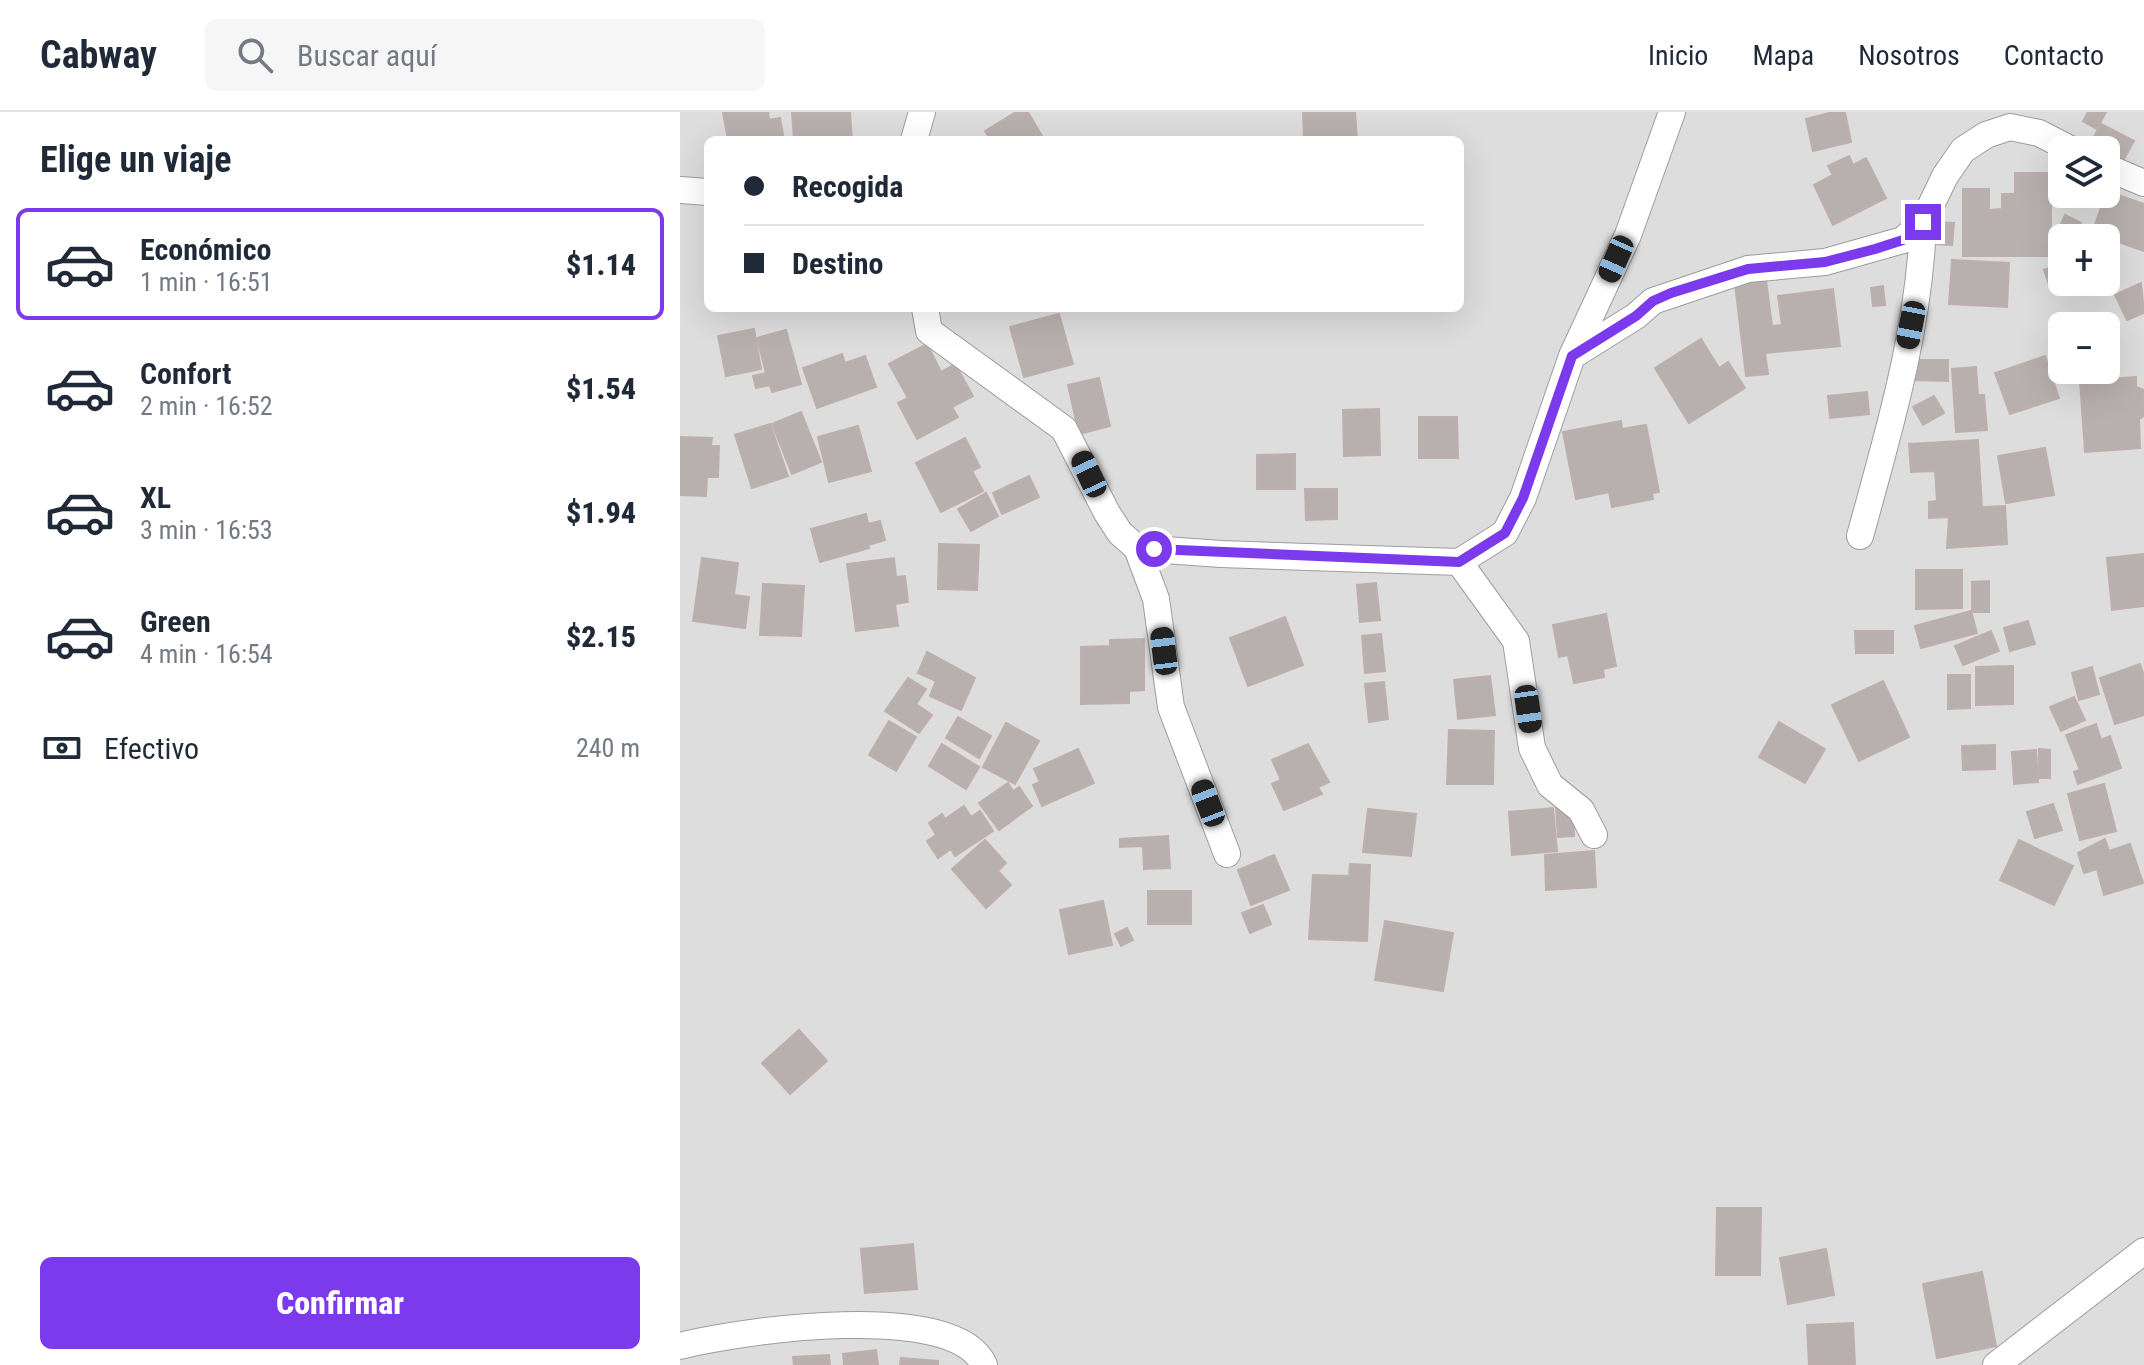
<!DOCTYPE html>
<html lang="es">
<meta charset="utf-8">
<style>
body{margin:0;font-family:"Roboto Condensed",sans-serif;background:#f6f6f7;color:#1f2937;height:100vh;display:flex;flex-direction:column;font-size:30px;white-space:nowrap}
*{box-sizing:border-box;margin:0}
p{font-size:26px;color:#747a83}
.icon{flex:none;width:44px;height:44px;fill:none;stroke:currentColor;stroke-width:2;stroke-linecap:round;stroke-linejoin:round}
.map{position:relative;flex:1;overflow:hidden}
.details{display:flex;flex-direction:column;background:#fff;width:680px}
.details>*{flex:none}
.top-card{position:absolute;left:24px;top:24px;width:760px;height:176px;border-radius:12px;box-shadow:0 8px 32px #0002;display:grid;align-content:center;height:176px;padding:0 40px;background:#fff}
.controls{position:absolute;left:1368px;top:24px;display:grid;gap:16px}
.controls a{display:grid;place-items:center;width:72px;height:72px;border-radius:12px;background:#fff;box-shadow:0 8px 32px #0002;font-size:40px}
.end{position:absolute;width:36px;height:36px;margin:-18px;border:10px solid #7c3aed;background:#fff;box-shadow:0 0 0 4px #fff}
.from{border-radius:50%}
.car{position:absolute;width:24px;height:48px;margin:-24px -12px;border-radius:10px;box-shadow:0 0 6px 2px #0007;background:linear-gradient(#222 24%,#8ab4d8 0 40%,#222 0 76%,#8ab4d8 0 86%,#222 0)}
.top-card b{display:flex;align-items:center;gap:28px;height:76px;font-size:30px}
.top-card b+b{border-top:2px solid #e0e1e3}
.top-card i{width:20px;height:20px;background:#1f2937}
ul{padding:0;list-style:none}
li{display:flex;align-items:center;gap:24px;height:112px;margin:0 16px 12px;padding:0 24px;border:4px solid transparent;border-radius:12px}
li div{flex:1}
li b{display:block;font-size:30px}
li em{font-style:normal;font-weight:800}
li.active{border-color:#7c3aed}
li>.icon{width:72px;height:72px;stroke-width:1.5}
h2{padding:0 40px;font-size:36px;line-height:96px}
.pay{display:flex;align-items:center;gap:20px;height:88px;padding:0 40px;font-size:30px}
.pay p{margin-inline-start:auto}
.cta{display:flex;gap:16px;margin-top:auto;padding:16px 40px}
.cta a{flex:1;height:92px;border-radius:12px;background:#7c3aed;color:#fff;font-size:32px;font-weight:800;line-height:92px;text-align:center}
header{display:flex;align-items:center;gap:48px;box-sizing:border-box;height:112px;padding:0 40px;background:#fff;border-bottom:2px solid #e0e1e3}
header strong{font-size:38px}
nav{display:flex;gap:44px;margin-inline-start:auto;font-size:28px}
.search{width:560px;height:72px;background:#f6f6f7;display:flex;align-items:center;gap:20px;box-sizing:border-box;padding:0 28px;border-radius:12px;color:#747a83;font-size:30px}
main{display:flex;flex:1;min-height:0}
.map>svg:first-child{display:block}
.residential{fill:#dedddd;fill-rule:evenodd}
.building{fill:#b8b0ae;stroke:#bfafac;stroke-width:2}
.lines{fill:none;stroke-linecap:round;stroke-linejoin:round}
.street-casing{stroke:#9d9d9d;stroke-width:28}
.street{stroke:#fff;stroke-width:26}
.route{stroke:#7c3aed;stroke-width:10}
</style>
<header>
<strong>Cabway</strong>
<div class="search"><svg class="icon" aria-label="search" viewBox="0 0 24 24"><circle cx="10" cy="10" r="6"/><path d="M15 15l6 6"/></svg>Buscar aquí</div>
<nav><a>Inicio</a><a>Mapa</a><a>Nosotros</a><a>Contacto</a></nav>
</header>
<main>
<section class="details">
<h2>Elige un viaje</h2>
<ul>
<li class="active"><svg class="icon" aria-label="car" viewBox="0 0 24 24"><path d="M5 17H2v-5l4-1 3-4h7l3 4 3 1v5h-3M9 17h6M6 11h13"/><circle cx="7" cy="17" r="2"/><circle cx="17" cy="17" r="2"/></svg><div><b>Económico</b><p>1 min · 16:51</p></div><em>$1.14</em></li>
<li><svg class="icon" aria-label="car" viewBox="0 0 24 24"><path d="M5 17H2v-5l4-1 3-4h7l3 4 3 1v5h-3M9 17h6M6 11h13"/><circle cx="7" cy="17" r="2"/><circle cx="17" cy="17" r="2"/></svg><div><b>Confort</b><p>2 min · 16:52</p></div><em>$1.54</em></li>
<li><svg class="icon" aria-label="car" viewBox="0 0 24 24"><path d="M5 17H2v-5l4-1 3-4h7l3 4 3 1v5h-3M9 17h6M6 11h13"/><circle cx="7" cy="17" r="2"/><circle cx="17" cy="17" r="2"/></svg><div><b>XL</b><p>3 min · 16:53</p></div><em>$1.94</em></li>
<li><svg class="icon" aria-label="car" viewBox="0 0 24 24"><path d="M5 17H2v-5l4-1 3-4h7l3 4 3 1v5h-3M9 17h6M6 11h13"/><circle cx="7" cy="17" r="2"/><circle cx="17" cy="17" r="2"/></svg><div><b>Green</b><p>4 min · 16:54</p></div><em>$2.15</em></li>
</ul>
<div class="pay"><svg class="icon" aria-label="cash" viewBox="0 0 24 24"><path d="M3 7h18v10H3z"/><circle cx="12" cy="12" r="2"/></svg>Efectivo<p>240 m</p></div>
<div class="cta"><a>Confirmar</a></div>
</section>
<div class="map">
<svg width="1464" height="1253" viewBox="0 0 1464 1253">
<rect width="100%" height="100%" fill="#efeae8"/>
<path class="residential" d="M0,0H1464V1253H0ZM28,28H780V196H28ZM1382,38H1426V82H1382ZM1382,126H1426V170H1382ZM1382,214H1426V258H1382Z"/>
<g class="building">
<path d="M43,0H88L89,8L100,6L104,28H48Z"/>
<path d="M112,0H170L172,28H114Z"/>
<path d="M336,0H348L362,24L356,28H311L305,19Z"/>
<path d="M623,0H675L677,28H624Z"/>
<path d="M1153,0H1165L1171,30L1133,39L1126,7Z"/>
<path d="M1408,0H1426L1417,17L1403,9Z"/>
<path d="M1421,12L1454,29L1443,49L1410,32Z"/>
<path d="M1169,44L1173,53L1186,46L1206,86L1153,113L1134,73L1153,63L1148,54Z"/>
<path d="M1335,61H1371V144H1283V77H1309V98L1322,97V82H1335Z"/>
<path d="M1427,79L1464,92V139L1412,121Z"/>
<path d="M1385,103L1401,111L1395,126L1377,121Z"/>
<path d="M1251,110L1274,111L1272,133L1249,132Z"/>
<path d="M1272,148L1329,151L1327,195L1269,192Z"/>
<path d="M1382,152V170L1370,175L1364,158Z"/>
<path d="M1086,168L1092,214L1102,213L1098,184L1153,177L1160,234L1085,241L1088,262L1066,264L1055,172Z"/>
<path d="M1461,171L1464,201L1447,208L1435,183Z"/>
<path d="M1203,174L1205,193L1193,194L1191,176Z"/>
<path d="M379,202L393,252L344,265L330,215Z"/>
<path d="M74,217L81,257L46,264L38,224Z"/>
<path d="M106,218L121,272L92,280L90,273L76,276L73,264L86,261L77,226Z"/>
<path d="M1021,227L1039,256L1048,250L1065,276L1009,311L975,256Z"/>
<path d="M247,232L261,260L275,252L293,284L272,295L278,305L237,327L218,291L228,286L209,252Z"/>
<path d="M162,242L165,251L185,244L196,275L137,296L123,256Z"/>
<path d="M1365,244L1379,286L1330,302L1315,261Z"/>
<path d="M1231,248H1268V269L1230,268Z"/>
<path d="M1296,255L1298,283H1304L1307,318L1276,320L1272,257Z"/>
<path d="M1456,265V275L1464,278V304L1459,307L1460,336L1405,340L1400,269Z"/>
<path d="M419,266L430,314L399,322L388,273Z"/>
<path d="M1187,280L1189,302L1150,306L1148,284Z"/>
<path d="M1254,284L1264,301L1243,313L1233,295Z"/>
<path d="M699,297L700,343L664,344L663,298Z"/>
<path d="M121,300L141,350L112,362L92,312Z"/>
<path d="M739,305H777L778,346H739Z"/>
<path d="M941,309L942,317L966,313L979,380L972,381L973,387L932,395L929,380L896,387L883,320Z"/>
<path d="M90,312L108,364L72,376L55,323Z"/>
<path d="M178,314L191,359L149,370L138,325Z"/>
<path d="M0,325L32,326L31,334H39L38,365H27L26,384L0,383Z"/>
<path d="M285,326L300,355L292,359L303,379L261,400L236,351Z"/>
<path d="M1298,328L1302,395L1325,394L1327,432L1267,436L1269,405L1249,406V390L1257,389L1255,359L1231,360L1229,332Z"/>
<path d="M1365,336L1374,383L1326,391L1318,344Z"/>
<path d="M615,342V377H577V343Z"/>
<path d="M349,364L359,385L322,402L313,381Z"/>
<path d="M625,377H657V407L626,408Z"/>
<path d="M306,381L318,404L291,419L278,397Z"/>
<path d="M186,402L188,412L200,409L205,428L188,433L189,436L140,450L131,417Z"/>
<path d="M259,432L299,433L297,478L258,477Z"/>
<path d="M1464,442V494L1432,498L1427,446Z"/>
<path d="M22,446L58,451L54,483L69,485L65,516L13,509Z"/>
<path d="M214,446L216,465L225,464L228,490L215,492L218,514L176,519L167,452Z"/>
<path d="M1236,458H1282V496L1236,497Z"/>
<path d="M1309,469V500H1292V470Z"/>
<path d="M696,471L700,508L680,510L677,473Z"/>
<path d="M83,472L124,474L121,524L80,523Z"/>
<path d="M1291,499L1297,521L1241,536L1235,514Z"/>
<path d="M926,502L936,554L923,557L924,565L894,571L888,543L879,545L873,513Z"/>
<path d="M605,505L623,553L568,574L550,526Z"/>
<path d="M1348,509L1355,532L1330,539L1324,516Z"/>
<path d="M1175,519H1213V541H1176Z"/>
<path d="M1311,519L1319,539L1283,553L1275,534Z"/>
<path d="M701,522L705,559L685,561L682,524Z"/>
<path d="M464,527V578L449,579V591L401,592V535L430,534V528Z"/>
<path d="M247,540L295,566L281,598L250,584L256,569L238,561Z"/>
<path d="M1460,552L1464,564V603L1435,612L1420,566Z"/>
<path d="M1333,554V592L1296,593V555Z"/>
<path d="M1412,555L1419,582L1399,588L1392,561Z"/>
<path d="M1268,563H1290V596L1268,597Z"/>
<path d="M810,564L815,603L778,607L774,568Z"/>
<path d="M228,566L246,577L236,592L252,603L239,621L205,599Z"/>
<path d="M1203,569L1229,625L1179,649L1152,593Z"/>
<path d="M704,570L708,607L689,610L685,572Z"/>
<path d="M1394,585L1405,608L1381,619L1370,595Z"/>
<path d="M278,605L311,624L299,646L266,626Z"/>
<path d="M209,609L236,625L216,659L189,643Z"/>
<path d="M1099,610L1145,637L1125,671L1079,645Z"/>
<path d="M326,611L359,629L335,672L303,655Z"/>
<path d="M1416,612L1421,628L1430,624L1441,656L1398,672L1394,660L1400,658L1386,623Z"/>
<path d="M769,618L814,619L813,672H767Z"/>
<path d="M262,632L299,655L286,677L249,654Z"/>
<path d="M628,632L649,670L638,675L642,682L604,698L592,672L601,668L592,648Z"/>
<path d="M1315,633V657L1283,658L1282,634Z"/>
<path d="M398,637L414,671L362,694L353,673L360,670L354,657Z"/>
<path d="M1359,637L1370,638V666H1359Z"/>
<path d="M1356,638L1358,670L1334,672L1332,640Z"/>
<path d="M328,671L333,679L339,675L352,694L319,718L299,691Z"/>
<path d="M1424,672L1436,719L1400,728L1388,682Z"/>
<path d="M1373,692L1382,718L1355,726L1347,700Z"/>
<path d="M284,694L291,705L300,699L313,719L275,744L271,737L258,746L247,729L256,723L249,711L262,702L265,707Z"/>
<path d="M873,696L877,739L832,743L829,700Z"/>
<path d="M876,696H893L894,724L878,725Z"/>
<path d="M688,697L736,702L731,744L683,740Z"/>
<path d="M488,724L490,756L464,757L463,734L440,735V727Z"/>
<path d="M1425,727L1429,739L1450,732L1463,771L1424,783L1417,757L1404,761L1398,741Z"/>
<path d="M305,728L326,751L318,759L331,773L306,796L272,757Z"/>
<path d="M1339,728L1393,754L1374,793L1320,768Z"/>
<path d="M914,739L916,775L866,778L865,743Z"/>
<path d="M594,743L609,778L571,793L558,758Z"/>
<path d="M670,752L690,753L687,829L629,827L633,763L669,764Z"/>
<rect x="468" y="779" width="43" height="33"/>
<path d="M423,789L432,833L389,842L380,798Z"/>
<path d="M583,793L591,812L570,821L562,801Z"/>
<path d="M705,809L773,821L763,879L695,868Z"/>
<path d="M447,816L453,828L441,834L435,822Z"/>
<path d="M119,918L147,949L110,982L82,951Z"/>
<path d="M1037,1096H1081L1080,1163H1036Z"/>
<path d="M233,1132L237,1177L185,1181L181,1137Z"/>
<path d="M1146,1137L1154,1183L1108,1192L1100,1146Z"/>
<path d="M1302,1160L1316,1234L1257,1246L1243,1172Z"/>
<path d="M1173,1211L1175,1253H1129L1127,1213Z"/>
<path d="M196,1238L198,1253H164L163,1242Z"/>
<path d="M149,1243L150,1253H114L113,1245Z"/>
<path d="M221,1246L258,1249V1253H220Z"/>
</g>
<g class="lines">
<g class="street-casing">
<g id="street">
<path d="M234,28L242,0"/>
<path d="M1426,55L1464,71"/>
<path d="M0,78L28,80"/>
<path d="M245,196L249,219L384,317L427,401L440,421L457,436L541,442L779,450L825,421L843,386L892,244L956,204L973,189L1068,157L1145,150L1223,128L1243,110L1265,64L1283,38L1306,23L1330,15L1359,21L1392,38"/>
<path d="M892,244L948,123L992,0"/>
<path d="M1180,424C1208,322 1240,216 1243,110"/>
<path d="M457,436L476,487L491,595L547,742"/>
<path d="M779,450L836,529L852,636L870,673L901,698L914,723"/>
<path d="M0,1234C58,1219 275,1187 304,1253"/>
<path d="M1316,1253L1464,1139"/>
</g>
</g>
<use href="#street" class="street"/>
</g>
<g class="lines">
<path class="route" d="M474,437L779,450L825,421L843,386L892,244L956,204L973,189L991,181L1068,157L1145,150L1195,137L1223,128L1243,110"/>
</g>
</svg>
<div class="controls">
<a><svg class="icon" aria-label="layers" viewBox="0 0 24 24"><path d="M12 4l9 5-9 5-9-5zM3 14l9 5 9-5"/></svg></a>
<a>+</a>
<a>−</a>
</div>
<i class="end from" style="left:474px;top:437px"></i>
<i class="end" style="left:1243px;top:110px"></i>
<i class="car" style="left:936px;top:147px;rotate:204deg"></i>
<i class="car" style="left:1231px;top:213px;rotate:191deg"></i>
<i class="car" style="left:409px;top:362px;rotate:335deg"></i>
<i class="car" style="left:484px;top:539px;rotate:353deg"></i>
<i class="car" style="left:848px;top:597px;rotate:172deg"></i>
<i class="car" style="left:528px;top:691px;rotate:339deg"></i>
<div class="top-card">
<b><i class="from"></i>Recogida</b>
<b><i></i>Destino</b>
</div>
</div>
</main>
